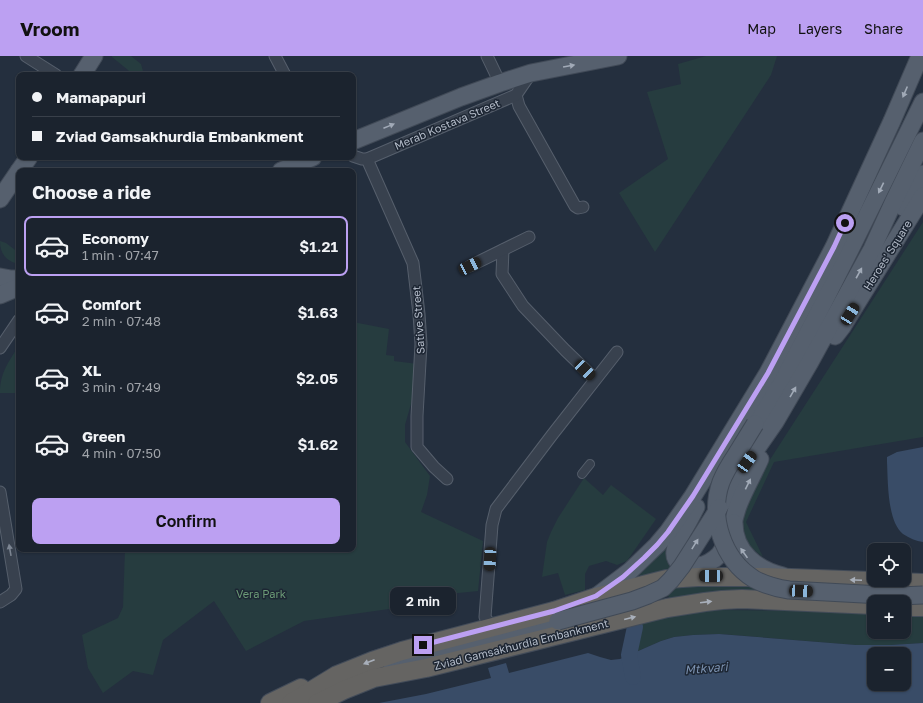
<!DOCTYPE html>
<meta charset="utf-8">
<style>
body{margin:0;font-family:"Golos Text",sans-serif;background:#282f3a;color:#f1f3f6;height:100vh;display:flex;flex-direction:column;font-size:15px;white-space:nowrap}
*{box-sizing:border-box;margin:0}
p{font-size:13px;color:#a0a4aa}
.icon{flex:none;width:22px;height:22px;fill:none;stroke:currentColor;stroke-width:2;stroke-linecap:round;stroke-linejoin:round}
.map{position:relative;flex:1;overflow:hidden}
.drawer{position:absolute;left:16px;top:112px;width:340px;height:384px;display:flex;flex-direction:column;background:#1b232e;border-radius:8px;box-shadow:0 1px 3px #0004,0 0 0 1px #39404a}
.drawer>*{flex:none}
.banner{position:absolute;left:16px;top:16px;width:340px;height:88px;border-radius:8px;box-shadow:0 1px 3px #0004,0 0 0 1px #39404a;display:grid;align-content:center;height:88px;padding:0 16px;background:#1b232e}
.buttons{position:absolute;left:867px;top:487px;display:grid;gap:8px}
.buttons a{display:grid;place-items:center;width:44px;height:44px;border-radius:8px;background:#1b232e;box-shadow:0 1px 3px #0004,0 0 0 1px #39404a;font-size:20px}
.end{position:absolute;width:18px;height:18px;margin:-9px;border:5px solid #bca0f2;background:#111;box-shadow:0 0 0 2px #111}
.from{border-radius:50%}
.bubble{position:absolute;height:28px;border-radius:8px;background:#1b232e;box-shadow:0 1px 3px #0004,0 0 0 1px #39404a;font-size:13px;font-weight:600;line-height:28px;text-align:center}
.car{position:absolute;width:12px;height:24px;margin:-12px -6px;border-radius:5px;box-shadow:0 0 3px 1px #0007;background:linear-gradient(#222 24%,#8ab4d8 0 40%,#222 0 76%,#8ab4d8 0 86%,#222 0)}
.banner b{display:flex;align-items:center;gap:14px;height:38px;font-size:15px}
.banner b+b{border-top:1px solid #39404a}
.banner i{width:10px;height:10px;background:#f1f3f6}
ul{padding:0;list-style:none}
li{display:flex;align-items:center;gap:12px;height:60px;margin:0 8px 6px;padding:0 8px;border:2px solid transparent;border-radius:8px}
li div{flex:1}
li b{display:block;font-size:15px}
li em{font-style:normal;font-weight:600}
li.selected{border-color:#bca0f2}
li>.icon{width:36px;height:36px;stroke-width:1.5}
h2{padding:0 16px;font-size:18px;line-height:48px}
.action{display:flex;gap:8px;margin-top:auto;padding:8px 16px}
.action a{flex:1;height:46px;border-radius:8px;background:#bca0f2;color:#111;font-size:16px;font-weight:600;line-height:46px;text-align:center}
header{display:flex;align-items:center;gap:24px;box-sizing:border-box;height:56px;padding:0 20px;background:#bca0f2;color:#111}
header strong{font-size:19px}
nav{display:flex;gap:22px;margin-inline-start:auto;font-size:14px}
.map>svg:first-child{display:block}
.green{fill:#263c3f}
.water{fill:#394c67;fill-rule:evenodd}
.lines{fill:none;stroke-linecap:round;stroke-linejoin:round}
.river{stroke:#394c67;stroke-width:16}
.pedestrian-casing{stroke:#565f6c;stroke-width:10}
.minor-casing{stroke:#565f6c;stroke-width:13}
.primary-casing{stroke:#414a57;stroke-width:19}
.trunk-casing{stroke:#434c59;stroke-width:20}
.pedestrian{stroke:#38414e;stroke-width:8}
.minor{stroke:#38414e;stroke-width:11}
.primary{stroke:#56606e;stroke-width:17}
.trunk{stroke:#656462;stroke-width:18}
.primary-bridge-casing{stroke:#414a57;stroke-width:19;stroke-linecap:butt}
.primary-bridge{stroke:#56606e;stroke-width:17}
.oneway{fill:#a1aab7}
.oneway2{fill:#7c8592}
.oneway3{fill:#a8afba}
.route{stroke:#bca0f2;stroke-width:5}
.labels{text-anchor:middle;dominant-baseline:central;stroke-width:3;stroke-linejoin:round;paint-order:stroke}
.street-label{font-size:11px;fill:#b4bcc9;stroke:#1d2633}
.park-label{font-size:11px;fill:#6b9a76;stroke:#1d2633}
.water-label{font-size:12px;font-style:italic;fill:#7c92b1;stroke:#1d2633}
</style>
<header>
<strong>Vroom</strong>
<nav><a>Map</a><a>Layers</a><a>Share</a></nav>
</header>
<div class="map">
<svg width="923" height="647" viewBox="0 0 923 647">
<rect width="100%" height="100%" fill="#242f3e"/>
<g class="green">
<path d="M112,0H131L141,8L144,19L140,18L133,19L128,14L112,1Z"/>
<path d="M706,0H777L771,19L655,196L619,137L668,103L647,36L681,28L678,8Z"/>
<path d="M923,166V381L774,406L746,466L763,501L745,487L740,474L741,456L753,430Z"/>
<path d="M0,185L6,187L19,197V208C6,205 0,198 0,185Z"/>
<path d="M353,266L389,273L386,299L394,300V305L418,308L413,341L405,369V386L430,420L427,439L421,456L483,485L478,535L458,537L410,546L389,553L304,565L246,595L214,545L163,584L153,619L133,615L103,637L88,612L82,579L118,562L123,551L125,493H353Z"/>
<path d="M19,289V337H0C0,316 9,306 19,289Z"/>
<path d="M584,422L603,439L611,429L656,463L627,505L617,509L606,505L589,510L585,518V534L565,539L558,517L542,521L547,486L551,476L558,462Z"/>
<path d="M676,472L677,511L643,526L639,518Z"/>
<path d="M748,527L764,537L669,544L668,536L677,530Z"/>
<path d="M722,554L874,556V576H904V557H923V587L891,589H856L781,583L746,580L719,578L693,579L674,581L661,585L636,596L635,592L641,566L702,555Z"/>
</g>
<g class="water">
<path d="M923,391V486C916,485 909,482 903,478C887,465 888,425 887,406V401L897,396Z"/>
<path d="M719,578L856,589H891L923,587V647H379L426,638L491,622L488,612L506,607L509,617L588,597L600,601L611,604L620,603L661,585L674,581L693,579ZM874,598H904V628H874Z"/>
</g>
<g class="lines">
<path class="river" d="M633,621L629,599L635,571"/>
<g class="pedestrian-casing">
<path id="pedestrian" d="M582,418L590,408"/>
</g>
<g class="minor-casing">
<g id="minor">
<path d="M26,0L56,19"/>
<path d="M275,0L285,19"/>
<path d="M487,0L500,27"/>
<path d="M516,39L519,50L575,150L578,152L583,151"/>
<path d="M353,100L362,103H367L516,39L531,17"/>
<path d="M367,103L413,207L419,258L421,288L417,360V391L434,411L447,423"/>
<path d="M503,194L502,218L523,250L565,294L595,323"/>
<path d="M470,210L529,181"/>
<path d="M0,292L19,264"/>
<path d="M0,436L16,533L11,539L0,546"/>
<path d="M491,570L485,561L492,469L496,453L552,379L617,296"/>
</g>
</g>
<g class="primary-casing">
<g id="primary">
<path d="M82,19L94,0"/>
<path d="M353,85L461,41L500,27L531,17L618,0"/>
<path d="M19,115L29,101"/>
<path d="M281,115L313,101"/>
<path d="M0,143L19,115"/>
<path d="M903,151L923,118"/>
<path d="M0,221L11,223H19"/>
<path d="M0,239L19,231"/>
<path d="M835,280L842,271L923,140"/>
<path d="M755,368L787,316L812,269L852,190L923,46"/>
<path d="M722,447L747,406L775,366L810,306L872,193L893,147L923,85"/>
<path d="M696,451C692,459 688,467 683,475C680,482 676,488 675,495C673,508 687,512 698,510C706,509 714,504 719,499C731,485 732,467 738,450C744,434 753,419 760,403"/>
<path d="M734,467C734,496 757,514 783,520"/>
<path d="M597,540L630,515L657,489L668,476L693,440L768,317L834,191L892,65L920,0"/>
<path d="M391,615L415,604L454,592L558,565"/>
</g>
</g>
<g class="trunk-casing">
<g id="trunk">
<path d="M904,551H923"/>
<path d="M270,647L301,632"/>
<path d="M291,647L337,619L372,605L402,595L554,555L596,541L667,523L698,521H765L923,527"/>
<path d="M317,647L344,634L374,622L426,612L667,552L705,546L722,544L742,543L874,549"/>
</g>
</g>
<use href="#pedestrian" class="pedestrian"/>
<use href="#minor" class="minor"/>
<use href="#primary" class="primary"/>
<use href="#trunk" class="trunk"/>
<g class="primary-bridge-casing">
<g id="primary-bridge">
<path d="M755,368C749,378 742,389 736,399C730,408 725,416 721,426C709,460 722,503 754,523C765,529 776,532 789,534L900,540L923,539"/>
<path d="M558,565L632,545L648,539L663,532L671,524L682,510L719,452"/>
</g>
</g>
<use href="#primary-bridge" class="primary-bridge"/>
</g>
<defs><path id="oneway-solid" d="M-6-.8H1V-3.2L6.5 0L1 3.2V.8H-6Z"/></defs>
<g class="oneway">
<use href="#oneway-solid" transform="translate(569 10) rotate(-10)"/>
<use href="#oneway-solid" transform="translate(905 36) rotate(113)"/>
<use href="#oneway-solid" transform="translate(389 70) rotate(-22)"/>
<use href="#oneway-solid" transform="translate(881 132) rotate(116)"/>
<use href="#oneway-solid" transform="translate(859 217) rotate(-61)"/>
<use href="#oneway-solid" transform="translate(793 336) rotate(-60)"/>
<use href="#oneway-solid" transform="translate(748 428) rotate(-64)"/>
<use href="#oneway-solid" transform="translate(695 488) rotate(-58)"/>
<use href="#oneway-solid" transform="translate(744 497) rotate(-125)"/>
</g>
<use class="oneway2" href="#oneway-solid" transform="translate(10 494) rotate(-100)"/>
<g class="oneway3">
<use href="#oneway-solid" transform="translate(856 524) rotate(-177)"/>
<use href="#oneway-solid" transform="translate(706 546) rotate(-7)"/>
<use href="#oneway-solid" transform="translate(630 562) rotate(-14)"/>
<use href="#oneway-solid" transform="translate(369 606) rotate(159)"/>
</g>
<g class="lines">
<path class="route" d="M423,589L554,555L596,540L623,521L644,502L657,489L668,476L693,440L768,317L834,191L845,167"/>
</g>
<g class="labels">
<g class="street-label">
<text transform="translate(447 68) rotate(-23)">Merab Kostava Street</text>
<text transform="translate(887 199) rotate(-58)">Heroes' Square</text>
<text transform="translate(418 264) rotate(-94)">Sative Street</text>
<text transform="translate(521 588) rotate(-14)">Zviad Gamsakhurdia Embankment</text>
</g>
<g class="park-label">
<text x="261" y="537">Vera Park</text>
</g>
<g class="water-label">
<text transform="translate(706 612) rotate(-5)">Mtkvari</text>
</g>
</g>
</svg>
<div class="buttons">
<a><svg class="icon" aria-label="locate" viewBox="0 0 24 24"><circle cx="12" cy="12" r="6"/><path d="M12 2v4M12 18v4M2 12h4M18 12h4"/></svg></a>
<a>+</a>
<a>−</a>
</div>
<i class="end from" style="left:845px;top:167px"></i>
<i class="end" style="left:423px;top:589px"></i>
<div class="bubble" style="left:390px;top:531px;width:66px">2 min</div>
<i class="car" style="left:470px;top:210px;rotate:64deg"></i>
<i class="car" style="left:850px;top:258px;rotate:32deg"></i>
<i class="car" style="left:585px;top:314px;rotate:134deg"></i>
<i class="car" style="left:747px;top:406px;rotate:35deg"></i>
<i class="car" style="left:490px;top:503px;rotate:183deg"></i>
<i class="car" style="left:711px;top:520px;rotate:270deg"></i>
<i class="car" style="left:801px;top:535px;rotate:93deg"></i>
<div class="banner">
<b><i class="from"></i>Mamapapuri</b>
<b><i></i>Zviad Gamsakhurdia Embankment</b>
</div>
<section class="drawer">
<h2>Choose a ride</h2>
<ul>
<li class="selected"><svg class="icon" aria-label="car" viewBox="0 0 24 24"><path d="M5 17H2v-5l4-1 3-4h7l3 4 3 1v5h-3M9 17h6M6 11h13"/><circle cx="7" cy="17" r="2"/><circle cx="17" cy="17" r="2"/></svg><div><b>Economy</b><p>1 min · 07:47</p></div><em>$1.21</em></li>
<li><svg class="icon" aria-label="car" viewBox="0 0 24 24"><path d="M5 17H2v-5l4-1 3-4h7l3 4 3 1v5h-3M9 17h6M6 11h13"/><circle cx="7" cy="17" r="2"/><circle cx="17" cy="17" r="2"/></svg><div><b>Comfort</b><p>2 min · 07:48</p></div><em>$1.63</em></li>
<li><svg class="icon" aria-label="car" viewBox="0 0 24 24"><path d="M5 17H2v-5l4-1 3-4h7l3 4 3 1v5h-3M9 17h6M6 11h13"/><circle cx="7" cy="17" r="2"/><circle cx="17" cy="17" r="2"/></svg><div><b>XL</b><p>3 min · 07:49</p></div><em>$2.05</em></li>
<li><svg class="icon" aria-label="car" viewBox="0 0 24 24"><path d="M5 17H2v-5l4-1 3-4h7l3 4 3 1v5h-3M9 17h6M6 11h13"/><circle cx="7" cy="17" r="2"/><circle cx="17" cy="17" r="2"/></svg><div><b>Green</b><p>4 min · 07:50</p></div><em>$1.62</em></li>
</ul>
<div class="action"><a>Confirm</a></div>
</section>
</div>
